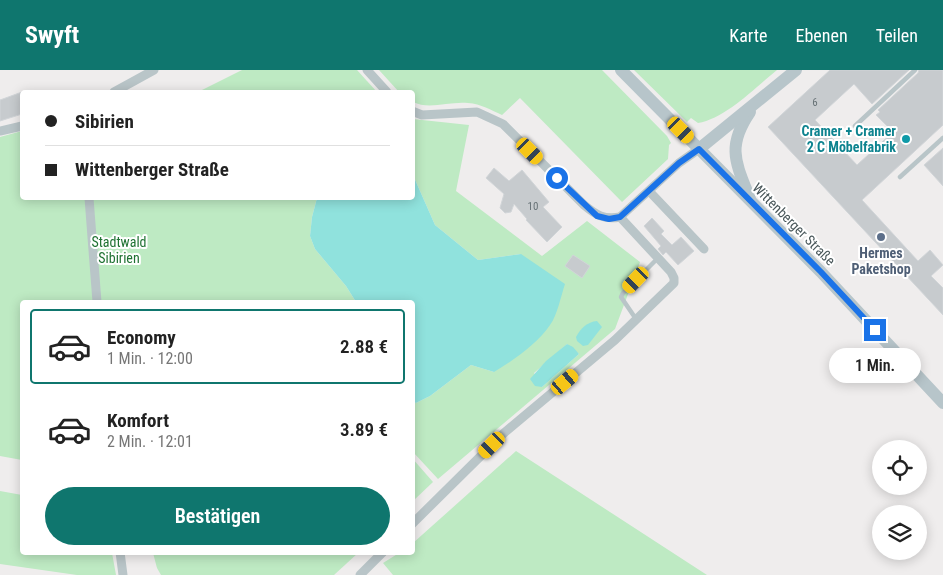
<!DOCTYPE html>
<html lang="de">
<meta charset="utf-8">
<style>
body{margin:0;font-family:"Roboto Condensed",sans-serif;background:#f6f6f6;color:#222;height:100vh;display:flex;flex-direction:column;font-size:19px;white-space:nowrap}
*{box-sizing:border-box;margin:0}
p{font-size:16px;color:#767676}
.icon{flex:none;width:28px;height:28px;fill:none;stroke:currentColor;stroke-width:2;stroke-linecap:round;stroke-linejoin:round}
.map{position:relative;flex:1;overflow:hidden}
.details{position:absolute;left:20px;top:230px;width:395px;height:255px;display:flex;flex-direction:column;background:#fff;border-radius:5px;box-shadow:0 2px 12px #0003}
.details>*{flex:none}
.top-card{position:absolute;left:20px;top:20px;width:395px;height:110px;border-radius:5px;box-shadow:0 2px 12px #0003;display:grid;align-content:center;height:110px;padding:0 25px;background:#fff}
.controls{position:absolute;left:872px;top:370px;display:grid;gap:10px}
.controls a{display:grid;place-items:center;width:55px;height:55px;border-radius:50%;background:#fff;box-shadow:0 2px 12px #0003;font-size:25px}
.end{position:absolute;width:22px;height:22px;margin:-11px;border:6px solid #1a73e8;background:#fff;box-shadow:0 0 0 2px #fff}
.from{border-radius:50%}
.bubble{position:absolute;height:35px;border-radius:18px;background:#fff;box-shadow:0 2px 12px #0003;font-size:16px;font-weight:600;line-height:35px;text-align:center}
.car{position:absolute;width:15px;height:30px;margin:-15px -8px;border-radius:6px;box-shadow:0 0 4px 1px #0007;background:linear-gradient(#f5c518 24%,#345 0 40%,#f5c518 0 76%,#345 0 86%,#f5c518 0)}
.top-card b{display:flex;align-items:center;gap:18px;height:48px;font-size:19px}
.top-card b+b{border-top:1px solid #e0e0e0}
.top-card i{width:12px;height:12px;background:#222}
ul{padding:9px 0 0;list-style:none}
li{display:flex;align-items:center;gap:15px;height:75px;margin:0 10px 8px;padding:0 15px;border:2px solid transparent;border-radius:5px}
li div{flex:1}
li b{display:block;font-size:19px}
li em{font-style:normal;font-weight:600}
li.current{border-color:#0f766e}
li>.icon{width:45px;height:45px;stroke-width:1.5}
.action{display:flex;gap:10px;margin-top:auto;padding:10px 25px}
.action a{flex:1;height:58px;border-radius:30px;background:#0f766e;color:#fff;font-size:20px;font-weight:600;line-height:58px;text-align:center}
header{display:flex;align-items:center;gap:30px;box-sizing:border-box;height:70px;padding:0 25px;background:#0f766e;color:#fff}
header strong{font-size:24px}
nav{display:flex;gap:28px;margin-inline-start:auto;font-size:18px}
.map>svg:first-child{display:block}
.green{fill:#beeac3;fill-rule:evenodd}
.water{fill:#90e2dd}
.building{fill:#c7cbce;stroke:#d1d5d8}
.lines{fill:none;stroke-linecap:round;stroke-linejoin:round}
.lane{stroke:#b9c5c8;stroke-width:4.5}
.street{stroke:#b9c5c8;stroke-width:9}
.secondary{stroke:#b7c5ca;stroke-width:12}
.route{stroke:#1a73e8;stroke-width:6}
.culture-dot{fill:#0f9aa8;stroke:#fff;stroke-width:2}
.service-dot{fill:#5c6f8a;stroke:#fff;stroke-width:2}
.labels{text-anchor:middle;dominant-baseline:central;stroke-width:4;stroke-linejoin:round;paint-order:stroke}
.number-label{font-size:11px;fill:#677276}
.culture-label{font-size:14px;font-weight:bold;fill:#0d838f;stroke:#fff;text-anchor:end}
.street-label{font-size:14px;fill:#475558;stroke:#fff}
.park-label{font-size:14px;fill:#1f7232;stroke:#fff}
.service-label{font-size:14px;font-weight:bold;fill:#4e5e75;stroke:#fff}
</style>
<header>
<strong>Swyft</strong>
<nav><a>Karte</a><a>Ebenen</a><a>Teilen</a></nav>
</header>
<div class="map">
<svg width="943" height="505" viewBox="0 0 943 505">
<rect width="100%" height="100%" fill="#efeded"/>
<g class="green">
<path d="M242,0H357L377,22H198Z"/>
<path d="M379,0H602L667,66L671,73L669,75L668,89L622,132L520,28L502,45C491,40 481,34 468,33C450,31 429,40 413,32L412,22H399Z"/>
<path d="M634,0H777C756,17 725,49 698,53L691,48L687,52Z"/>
<path d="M413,49L469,55L456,121L542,186L587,151L640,192L615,259L438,409L413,382V331L416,333L430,326L471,295L494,302L521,184L478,190L435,155L413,105ZM567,274L579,284L542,317L534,303Z"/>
<path d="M22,61V128H317L312,147L310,166L315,179L346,216L356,232H22V390L0,386V67Z"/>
<path d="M516,381L707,505H393L383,493L399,483L412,482L413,473Z"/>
<path d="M412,388L433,412L413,431H412Z"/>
<path d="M0,421L22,425V482L112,483L116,505H77L0,494Z"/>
<path d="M153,483V482L358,483L334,505H161L157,498Z"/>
</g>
<g class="water">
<path d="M413,105L435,155L478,190L521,184L565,214C561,226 557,246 550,255C537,274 514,290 494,302L471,295L430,326L416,333L412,331V232H356L346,216L315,179L310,166L312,147L317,128H412Z"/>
<path d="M597,251L602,257L588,275L583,276L577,271L576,267C581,258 587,252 597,251Z"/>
<path d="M567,274L573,277L579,284L542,317L535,316L530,309L546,291Z"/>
</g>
<g class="building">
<path d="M830,0H909L872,34L854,14L815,50L857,95L893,62L876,45L880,42L878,40L918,3L919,0H943V55L862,130L918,191L930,180L943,195L931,206L943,218V245L768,57Z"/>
<path d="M22,22V44L0,51V30Z"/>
<path d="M943,78V116L924,95Z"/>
<path d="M494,98L509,111L522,100L549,132L543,137L562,157L547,172L526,150L527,149L514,134L511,142L505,143L500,138L504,124L486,108Z"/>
<path d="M652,148L664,161L661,164L672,175L681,167L694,181L678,195L666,182L663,185L658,179L661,176L644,156Z"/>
<path d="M573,185L590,196L582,208L565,196Z"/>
</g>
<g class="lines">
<g class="lane">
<path d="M855,56L915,0"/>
<path d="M900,107L943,68"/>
<path d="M636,249L621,227L623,223L658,188"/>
</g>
<g class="street">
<path d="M367,0L387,22"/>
<path d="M114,22L154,0"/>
<path d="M412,41L422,45L477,42L503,54L584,135C596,145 604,150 620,147L679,93L699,79"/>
<path d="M0,61L22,56"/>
<path d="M649,121L704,179"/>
<path d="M89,128L97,232"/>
<path d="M412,454L504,363L615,270L674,213V208L671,202L620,147"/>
<path d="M120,482L123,505"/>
<path d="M360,505L383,482"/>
</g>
<g class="secondary">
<path d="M621,0L821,202L943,333"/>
<path d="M750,42C726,77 736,93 750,129"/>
<path d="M699,79L796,0"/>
</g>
</g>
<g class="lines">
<path class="route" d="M557,108L597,146L609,149L620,147L679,93L699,79L821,202L875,260"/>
</g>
<circle class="culture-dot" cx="906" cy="69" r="5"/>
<circle class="service-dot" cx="881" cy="167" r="5"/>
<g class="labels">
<g class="number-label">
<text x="815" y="32">6</text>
<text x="533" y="136">10</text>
</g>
<g class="culture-label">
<text x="896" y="61">Cramer + Cramer<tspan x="896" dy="16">2 C Möbelfabrik</tspan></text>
</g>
<g class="street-label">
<text transform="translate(794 154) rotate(45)">Wittenberger Straße</text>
</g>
<g class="park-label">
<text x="119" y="172">Stadtwald<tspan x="119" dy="16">Sibirien</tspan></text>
</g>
<g class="service-label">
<text x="881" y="183">Hermes<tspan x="881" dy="16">Paketshop</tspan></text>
</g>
</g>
</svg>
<div class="controls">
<a><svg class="icon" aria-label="locate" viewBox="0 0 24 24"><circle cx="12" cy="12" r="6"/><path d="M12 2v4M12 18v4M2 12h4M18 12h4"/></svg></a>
<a><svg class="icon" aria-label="layers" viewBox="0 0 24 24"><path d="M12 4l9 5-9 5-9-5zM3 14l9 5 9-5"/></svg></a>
</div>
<i class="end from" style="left:557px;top:108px"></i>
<i class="end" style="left:875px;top:260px"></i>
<div class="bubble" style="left:829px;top:278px;width:92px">1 Min.</div>
<i class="car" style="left:681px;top:60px;rotate:135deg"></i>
<i class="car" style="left:530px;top:81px;rotate:135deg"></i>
<i class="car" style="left:636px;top:210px;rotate:224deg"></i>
<i class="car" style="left:565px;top:312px;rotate:50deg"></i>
<i class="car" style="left:492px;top:375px;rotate:225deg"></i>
<div class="top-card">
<b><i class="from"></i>Sibirien</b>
<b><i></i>Wittenberger Straße</b>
</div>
<section class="details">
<ul>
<li class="current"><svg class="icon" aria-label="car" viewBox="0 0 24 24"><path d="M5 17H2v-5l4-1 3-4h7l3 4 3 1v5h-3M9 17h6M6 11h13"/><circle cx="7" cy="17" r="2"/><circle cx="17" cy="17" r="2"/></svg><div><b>Economy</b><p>1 Min. · 12:00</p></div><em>2.88 €</em></li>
<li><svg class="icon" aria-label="car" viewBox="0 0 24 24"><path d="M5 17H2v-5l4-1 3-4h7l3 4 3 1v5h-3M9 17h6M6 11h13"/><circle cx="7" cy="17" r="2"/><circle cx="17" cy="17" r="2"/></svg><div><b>Komfort</b><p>2 Min. · 12:01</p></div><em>3.89 €</em></li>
</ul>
<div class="action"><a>Bestätigen</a></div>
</section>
</div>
